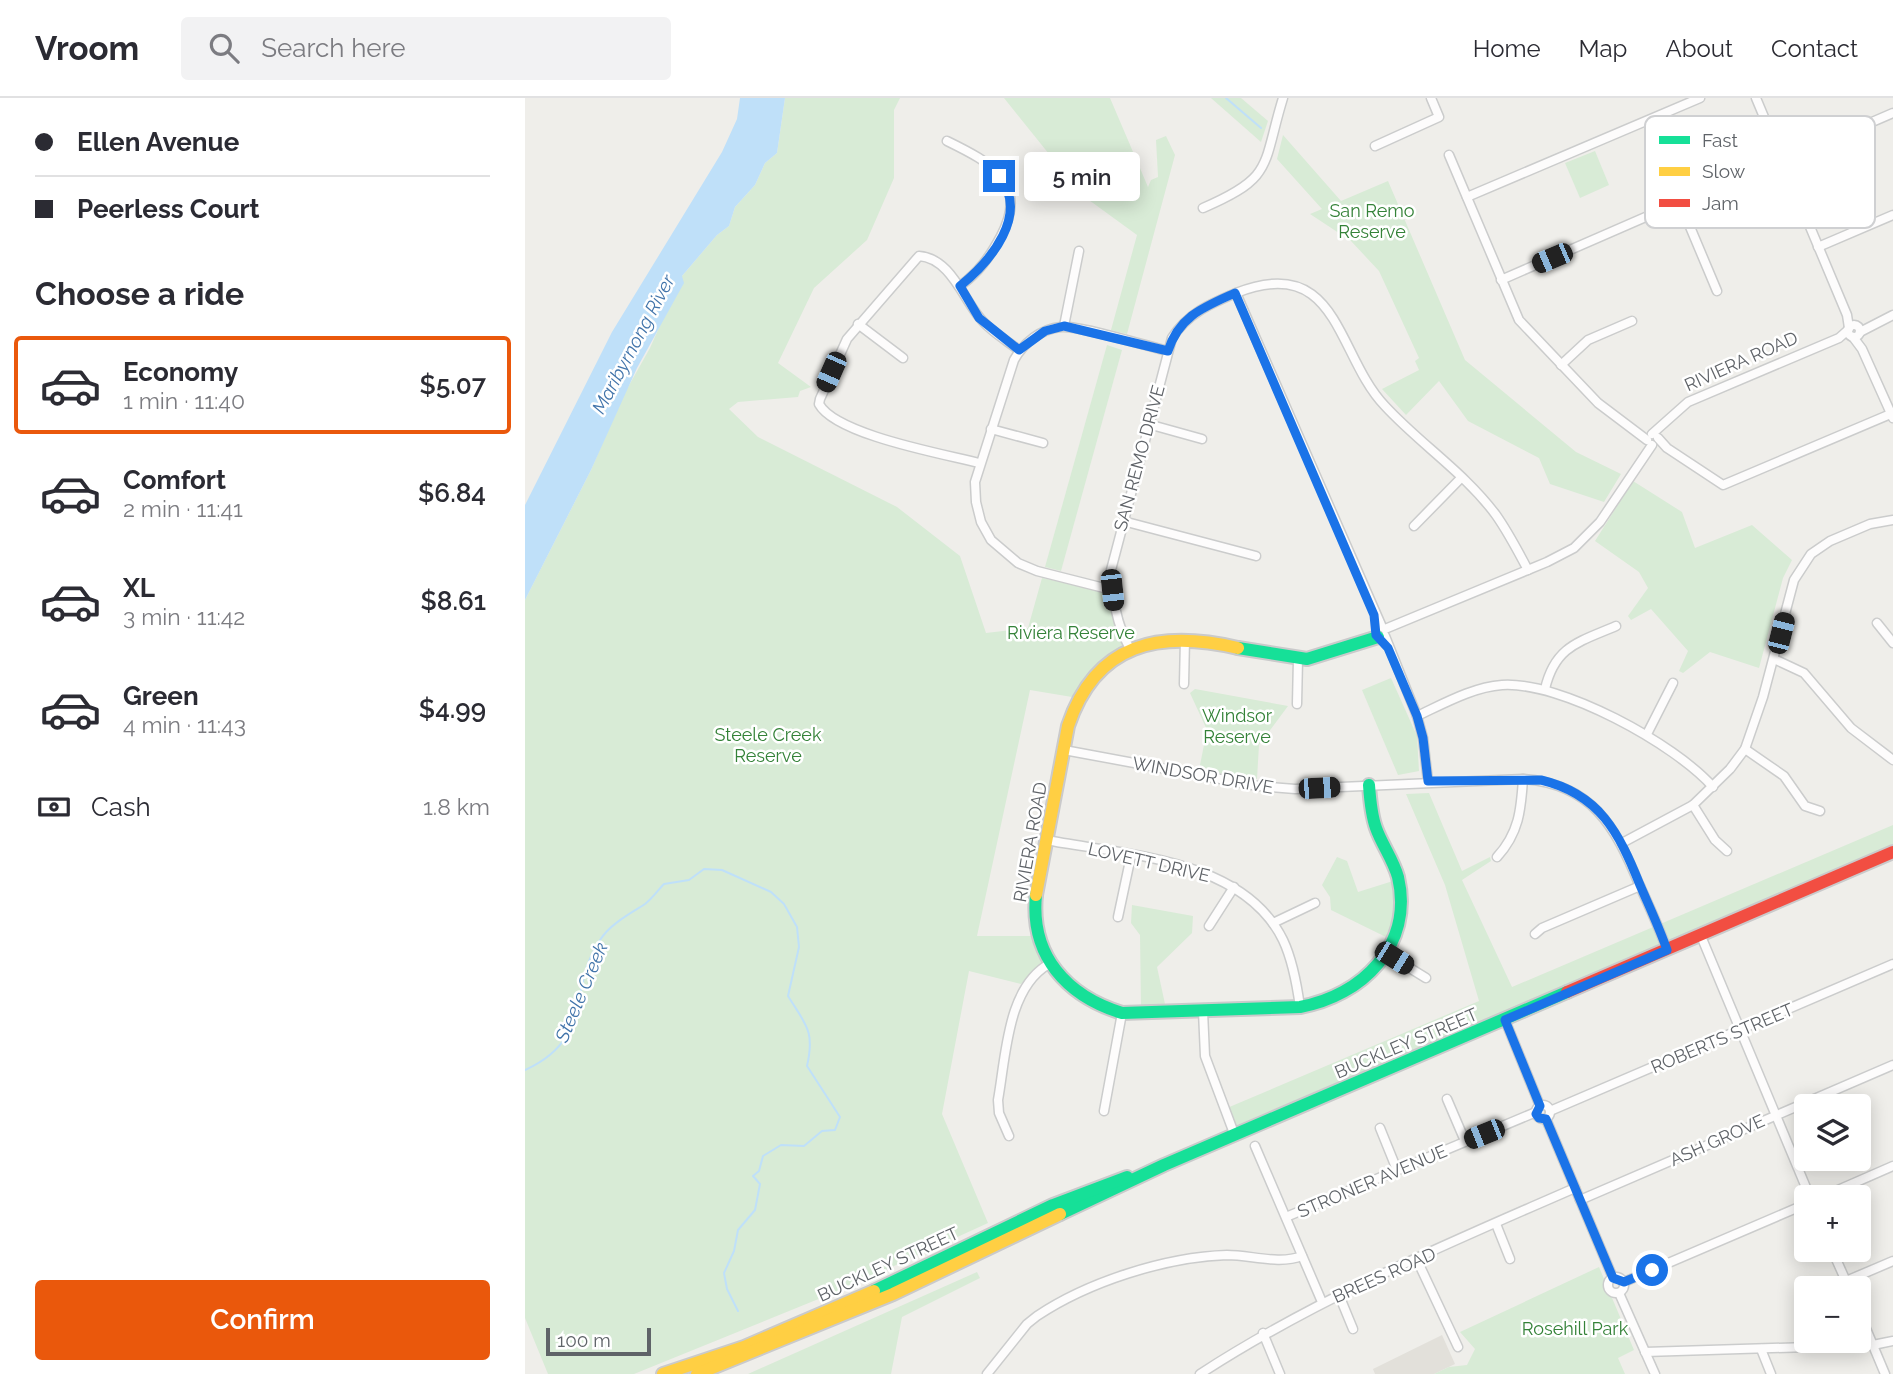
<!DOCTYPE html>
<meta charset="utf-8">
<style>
body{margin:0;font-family:Raleway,sans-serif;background:#f2f2f3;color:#2b2b33;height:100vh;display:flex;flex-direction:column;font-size:26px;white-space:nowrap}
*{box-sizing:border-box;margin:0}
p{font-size:23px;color:#7c7c81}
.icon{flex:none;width:38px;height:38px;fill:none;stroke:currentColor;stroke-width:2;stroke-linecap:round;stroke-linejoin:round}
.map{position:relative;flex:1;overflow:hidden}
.details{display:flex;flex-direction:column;background:#fff;width:525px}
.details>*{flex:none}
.banner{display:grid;align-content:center;height:154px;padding:0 35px;background:#fff}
.controls{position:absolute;left:1269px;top:996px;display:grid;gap:14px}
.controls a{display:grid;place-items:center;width:77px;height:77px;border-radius:7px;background:#fff;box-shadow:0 4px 18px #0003;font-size:35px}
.scale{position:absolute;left:21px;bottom:18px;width:105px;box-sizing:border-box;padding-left:7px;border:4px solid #5f6368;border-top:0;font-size:19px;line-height:24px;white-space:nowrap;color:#5f6368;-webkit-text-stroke:5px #fff;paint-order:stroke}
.end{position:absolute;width:32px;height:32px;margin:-16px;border:9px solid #1a73e8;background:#fff;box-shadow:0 0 0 4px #fff}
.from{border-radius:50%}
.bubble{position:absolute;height:49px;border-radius:7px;background:#fff;box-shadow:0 4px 18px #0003;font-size:23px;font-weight:600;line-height:49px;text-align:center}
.car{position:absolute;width:21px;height:42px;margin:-21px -10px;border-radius:9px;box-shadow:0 0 5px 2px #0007;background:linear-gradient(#222 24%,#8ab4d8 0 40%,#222 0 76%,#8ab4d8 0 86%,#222 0)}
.banner b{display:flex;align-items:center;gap:24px;height:66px;font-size:26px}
.banner b+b{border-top:2px solid #e1e1e2}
.banner i{width:18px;height:18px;background:#2b2b33}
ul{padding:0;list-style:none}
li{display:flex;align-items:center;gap:21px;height:98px;margin:0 14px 10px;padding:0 21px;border:4px solid transparent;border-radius:7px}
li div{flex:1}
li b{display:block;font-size:26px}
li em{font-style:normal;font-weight:600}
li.active{border-color:#ea580c}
li>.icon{width:63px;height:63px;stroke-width:1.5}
h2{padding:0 35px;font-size:32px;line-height:84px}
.pay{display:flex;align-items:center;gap:18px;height:77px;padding:0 35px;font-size:26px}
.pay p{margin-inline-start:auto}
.action{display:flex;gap:14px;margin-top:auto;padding:14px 35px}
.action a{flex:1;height:80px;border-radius:7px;background:#ea580c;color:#fff;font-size:28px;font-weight:600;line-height:80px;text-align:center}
header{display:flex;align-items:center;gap:42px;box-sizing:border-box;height:98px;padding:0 35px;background:#fff;border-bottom:2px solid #e1e1e2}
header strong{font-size:33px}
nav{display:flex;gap:38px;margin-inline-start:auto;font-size:24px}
.search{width:490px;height:63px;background:#f2f2f3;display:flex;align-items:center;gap:18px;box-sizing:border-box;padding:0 24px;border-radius:7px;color:#7c7c81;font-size:26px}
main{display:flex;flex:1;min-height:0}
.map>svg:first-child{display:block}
.education{fill:#e2e0da}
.green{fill:#d8ebd6}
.water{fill:#bfe0f9}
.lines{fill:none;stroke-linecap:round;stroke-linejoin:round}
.stream{stroke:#bfe0f9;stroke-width:2}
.street-casing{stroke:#cbcccc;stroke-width:11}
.fast-casing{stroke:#cacacb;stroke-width:16}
.slow-casing{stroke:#cacacb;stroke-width:16}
.jam-casing{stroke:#cacacb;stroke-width:16}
.street{stroke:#fdfcfc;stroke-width:8}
.fast{stroke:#16e098;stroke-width:12}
.slow{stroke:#ffcf43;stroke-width:12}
.jam{stroke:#f24e42;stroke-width:12}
.route{stroke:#1a73e8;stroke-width:9}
.labels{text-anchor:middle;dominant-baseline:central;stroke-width:5;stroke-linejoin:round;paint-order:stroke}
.park-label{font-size:18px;fill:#348238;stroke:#fff}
.street-label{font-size:18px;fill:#5f6368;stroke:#fff}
.water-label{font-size:19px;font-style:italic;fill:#4174aa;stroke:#fff}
.key{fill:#fff;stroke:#cfd0d2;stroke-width:2}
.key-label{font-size:19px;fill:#5f6368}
</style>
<header>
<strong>Vroom</strong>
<div class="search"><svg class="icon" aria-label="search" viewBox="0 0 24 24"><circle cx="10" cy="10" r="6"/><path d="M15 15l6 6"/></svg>Search here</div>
<nav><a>Home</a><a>Map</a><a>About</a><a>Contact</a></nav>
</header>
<main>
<section class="details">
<div class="banner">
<b><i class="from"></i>Ellen Avenue</b>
<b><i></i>Peerless Court</b>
</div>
<h2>Choose a ride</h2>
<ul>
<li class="active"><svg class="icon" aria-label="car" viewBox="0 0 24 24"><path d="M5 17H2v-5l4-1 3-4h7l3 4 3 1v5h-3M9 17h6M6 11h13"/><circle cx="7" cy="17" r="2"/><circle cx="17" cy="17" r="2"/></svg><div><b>Economy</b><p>1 min · 11:40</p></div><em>$5.07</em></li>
<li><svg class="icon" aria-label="car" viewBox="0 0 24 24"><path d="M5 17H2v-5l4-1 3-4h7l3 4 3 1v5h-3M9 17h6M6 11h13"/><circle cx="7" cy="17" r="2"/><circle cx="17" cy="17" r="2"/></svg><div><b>Comfort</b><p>2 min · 11:41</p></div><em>$6.84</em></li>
<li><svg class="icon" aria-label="car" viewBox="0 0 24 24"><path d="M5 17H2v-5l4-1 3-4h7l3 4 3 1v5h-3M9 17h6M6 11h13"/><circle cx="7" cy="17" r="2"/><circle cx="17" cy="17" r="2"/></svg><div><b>XL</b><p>3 min · 11:42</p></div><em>$8.61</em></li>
<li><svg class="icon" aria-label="car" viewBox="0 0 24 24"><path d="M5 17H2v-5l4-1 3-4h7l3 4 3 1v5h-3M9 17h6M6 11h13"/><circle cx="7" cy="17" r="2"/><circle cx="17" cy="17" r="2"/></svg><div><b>Green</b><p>4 min · 11:43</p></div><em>$4.99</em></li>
</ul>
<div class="pay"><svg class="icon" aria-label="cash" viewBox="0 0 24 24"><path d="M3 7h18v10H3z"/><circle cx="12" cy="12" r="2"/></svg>Cash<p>1.8 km</p></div>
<div class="action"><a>Confirm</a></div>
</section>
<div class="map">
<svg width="1368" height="1276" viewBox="0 0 1368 1276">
<rect width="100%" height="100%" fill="#efeeea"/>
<path class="education" d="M917,1237L930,1266L909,1276H850L848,1271Z"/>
<g class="green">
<path d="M260,0H375L369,12V80L342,142L289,190L253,265L286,289L275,293L273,299L213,304L204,311L233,339L372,409L435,458L461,535L503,530L517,480L583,494L590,530L599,549L547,599L505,592L452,838H510L519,862L496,886L444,873L417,1016L463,1125L323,1189L109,1276H23L0,1220V502L66,372L98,298L125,250L157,178L192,137L204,128L210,109L230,87L240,65L252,55Z"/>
<path d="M479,0H585L623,89L626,82L633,79L631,42L641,38L650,57L602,236L586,232L612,137L557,97Z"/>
<path d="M686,0H716L743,23L736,44Z"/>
<path d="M758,37L816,103L863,83L940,262L1051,354L1096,376L1079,404L1025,386L1014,360L943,323L914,283L881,317L857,291L894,272L890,263L894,260L854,173L826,143L785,116L797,111L752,61Z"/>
<path d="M1070,53L1084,87L1055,100L1040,65Z"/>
<path d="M582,247L597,252L536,473L520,469Z"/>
<path d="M1108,383L1157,414L1170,450L1227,427L1267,462L1258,480L1234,570L1185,554L1158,575L1154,573L1163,553L1126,511L1106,522L1103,518L1123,490L1114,474L1070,443Z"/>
<path d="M866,580L892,638L894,673L873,677L837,592Z"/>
<path d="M670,591L763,608L734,647L732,681L674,672L682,632L665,595Z"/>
<path d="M904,695L937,773L965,759L966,763L937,782L987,889L1368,727V748L710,1028L702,1010L954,903L920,787L881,696Z"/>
<path d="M812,759L822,763L833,794L868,783L871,801L863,840L806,812L805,799L797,787Z"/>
<path d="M607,807L668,818L667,835L632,869L640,906L616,909L615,837L606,825Z"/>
<path d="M1074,1169L1109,1252L1093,1260L1100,1276H909L924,1269L942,1267L950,1251L935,1234Z"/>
<path d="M452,1174L455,1180L377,1219L366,1276H223Z"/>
</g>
<path class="water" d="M215,0H260L252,55L240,65L230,87L210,109L204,128L192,137L157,178L159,185L112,270L66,372L0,502V407L87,234L197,54L212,21Z"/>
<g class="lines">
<g class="stream">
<path d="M701,0L736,30"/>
<path d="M0,972C69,941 42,891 75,842C85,826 106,815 120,806C127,801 133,792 139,786L164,782L179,771L197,772L246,794L259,806L272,829L274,849L263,898C281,927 290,933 282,968L315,1019L310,1032L297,1033L279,1048L256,1047L238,1058L234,1073L228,1078L235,1086L230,1112L213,1132L209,1153L199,1175L202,1191L213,1213"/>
</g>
<g class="street-casing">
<g id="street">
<path d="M1231,0L1322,217L1324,230"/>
<path d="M422,43C467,65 504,85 476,138C464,160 454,174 435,188"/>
<path d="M850,48L914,19L906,0"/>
<path d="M1273,56L1368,15"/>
<path d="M924,57L994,222L1073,305L1122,342"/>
<path d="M942,99L1175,0"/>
<path d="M1155,105L1192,193"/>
<path d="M678,110C750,79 737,68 758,0"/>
<path d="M1293,149L1368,117"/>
<path d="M976,182L1263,57L1276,54"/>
<path d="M711,195L857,529"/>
<path d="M333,226L378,260"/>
<circle cx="1329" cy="233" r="6"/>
<path d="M539,228L554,153"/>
<path d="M1335,234L1368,217"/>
<path d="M1328,239L1337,251L1368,320"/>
<path d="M1036,267L1063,242L1107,223"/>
<path d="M623,326L677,341"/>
<path d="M466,331L518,345"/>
<path d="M1127,336L1163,304L1314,240L1323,232"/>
<path d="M1133,340L1142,350L1198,387L1368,315"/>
<path d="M454,365C419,356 311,337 294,306L295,301L322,241L394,158C425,160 438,200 455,220C465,233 481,242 494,252"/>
<path d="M598,423L731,458"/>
<path d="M889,428L936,380"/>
<path d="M587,492L512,473L493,465L466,442L456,424L451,404L450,384L489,262C499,244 516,231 536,229C553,227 622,248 643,253"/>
<path d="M1352,525L1368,545"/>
<path d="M860,531L1022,464L1049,450L1075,424L1127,347"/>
<path d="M860,538L892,618L898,640L903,683"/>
<path d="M605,551C591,525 588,502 586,472L647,240C663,215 685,206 711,195C814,154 811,257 860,308C895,346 940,375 971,417C983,434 993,453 1003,472"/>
<path d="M1249,561L1279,575L1326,630L1368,662"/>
<path d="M659,586L660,541"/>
<path d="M1020,591C1030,548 1054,544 1091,528"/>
<path d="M772,606L773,561"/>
<path d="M892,618C918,606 948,589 977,587C1036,583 1150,646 1188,689"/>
<path d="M1122,636L1148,585"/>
<path d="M1220,651L1259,678L1280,708L1295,713"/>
<path d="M539,652L733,688L770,691L998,681C1067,686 1090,728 1114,786C1124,808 1134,829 1142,852"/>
<path d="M1168,707L1190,742L1202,753"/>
<path d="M521,742C600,757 718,760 758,842C768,863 772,887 775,909"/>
<path d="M1097,745L1168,707L1205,671L1220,651L1238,599L1269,482L1286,456L1305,443L1345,426L1368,422"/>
<path d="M972,759C994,735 996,712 998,681"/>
<path d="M593,819L606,758"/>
<path d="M748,825L790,805"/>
<path d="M684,828L709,789"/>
<path d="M1010,836L1017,830L1115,788"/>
<path d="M1176,838L1285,1099"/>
<path d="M862,856L901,880"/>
<path d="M678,913L680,958L710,1038"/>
<path d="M980,922L1015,1008"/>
<path d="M922,1001L940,1043"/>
<circle cx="1018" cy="1014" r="7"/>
<path d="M579,1013L597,915"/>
<path d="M1025,1013L1368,866"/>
<path d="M1021,1021L1088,1180"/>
<path d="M855,1030L872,1072"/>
<path d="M484,1038L474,1015L473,1002C481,958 482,890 524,866"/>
<path d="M730,1048L797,1204"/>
<path d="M1297,1099L1368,1068"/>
<path d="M1055,1102L1368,967"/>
<path d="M761,1119L1011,1014"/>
<path d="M971,1126L985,1161"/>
<path d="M1307,1152L1324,1190"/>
<path d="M892,1162L933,1249"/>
<circle cx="1091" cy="1187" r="8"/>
<path d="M1321,1183L1368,1163"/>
<path d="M1099,1184L1281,1106"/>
<path d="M1094,1195L1130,1276"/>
<path d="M814,1197L828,1231"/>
<path d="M1334,1214L1360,1276"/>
<path d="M738,1235L755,1276"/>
<path d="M1236,1251L1246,1276"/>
<path d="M1120,1254L1348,1247L1368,1243"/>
<path d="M462,1276L502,1226L512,1218C563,1184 640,1159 702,1157C726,1157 754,1167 777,1158"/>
<path d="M675,1276C792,1200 922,1146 1050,1090"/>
</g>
</g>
<g class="fast-casing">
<g id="fast">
<path d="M713,550L782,561L853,539"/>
<path d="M511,797C505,858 542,898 597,915L775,909C837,898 889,847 873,779C868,761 857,747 851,730C846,716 845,701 844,687"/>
<path d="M535,1116L639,1067L1042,894"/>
<path d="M349,1193L528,1107L602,1079"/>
</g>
</g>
<g class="slow-casing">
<g id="slow">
<path d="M511,797L543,628C571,544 635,532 713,550"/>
<path d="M138,1276L219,1249L349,1193"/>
<path d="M172,1276L368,1196L535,1116"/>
</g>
</g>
<g class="jam-casing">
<path id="jam" d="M1042,894L1368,754"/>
</g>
<use href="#street" class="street"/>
<use href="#fast" class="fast"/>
<use href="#slow" class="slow"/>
<use href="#jam" class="jam"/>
</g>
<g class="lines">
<path class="route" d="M474,78C505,116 466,163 435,188L454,220L494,252L520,233L539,228L643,253C654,218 679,209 710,195L849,517L851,537L863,550L892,618L898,640L903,683L1016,682C1075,696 1094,735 1115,787C1124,808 1134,829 1142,852L980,922L1015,1008L1011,1016L1014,1020L1021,1021L1088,1180L1099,1184L1127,1172"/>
</g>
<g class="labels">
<g class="park-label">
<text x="847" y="112">San Remo<tspan x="847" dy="21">Reserve</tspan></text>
<text x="546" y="534">Riviera Reserve</text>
<text x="712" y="617">Windsor<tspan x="712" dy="21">Reserve</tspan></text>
<text x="243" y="636">Steele Creek<tspan x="243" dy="21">Reserve</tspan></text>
<text x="1050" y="1230">Rosehill Park</text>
</g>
<g class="street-label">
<text transform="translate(1216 263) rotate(-24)">RIVIERA ROAD</text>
<text transform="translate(614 360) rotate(-75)">SAN REMO DRIVE</text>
<text transform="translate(678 677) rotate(10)">WINDSOR DRIVE</text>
<text transform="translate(505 744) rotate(-80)">RIVIERA ROAD</text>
<text transform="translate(624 764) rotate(13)">LOVETT DRIVE</text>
<text transform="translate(1197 940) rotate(-23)">ROBERTS STREET</text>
<text transform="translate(881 945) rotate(-23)">BUCKLEY STREET</text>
<text transform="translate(1192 1042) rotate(-24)">ASH GROVE</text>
<text transform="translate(847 1083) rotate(-23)">STRONER AVENUE</text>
<text transform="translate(363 1166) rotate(-25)">BUCKLEY STREET</text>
<text transform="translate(859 1177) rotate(-24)">BREES ROAD</text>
</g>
<g class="water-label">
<text transform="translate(108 246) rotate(-62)">Maribyrnong River</text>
<text transform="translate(56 894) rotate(-67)">Steele Creek</text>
</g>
</g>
<rect x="1120" y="18" width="230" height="112" rx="10" class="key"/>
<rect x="1134" y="38" width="31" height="8" fill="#16e098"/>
<rect x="1134" y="69" width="31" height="9" fill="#ffcf43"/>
<rect x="1134" y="101" width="31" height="8" fill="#f24e42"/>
<g class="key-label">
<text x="1177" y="49">Fast</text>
<text x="1177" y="80">Slow</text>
<text x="1177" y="112">Jam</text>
</g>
</svg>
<div class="controls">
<a><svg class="icon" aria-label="layers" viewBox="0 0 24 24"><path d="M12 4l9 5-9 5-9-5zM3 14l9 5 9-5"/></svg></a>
<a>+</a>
<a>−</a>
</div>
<div class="scale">100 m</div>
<i class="end from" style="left:1127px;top:1172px"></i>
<i class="end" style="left:474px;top:78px"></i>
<div class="bubble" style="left:499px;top:54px;width:116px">5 min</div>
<i class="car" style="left:1027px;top:160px;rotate:247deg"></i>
<i class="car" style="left:306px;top:274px;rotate:204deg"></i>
<i class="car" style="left:587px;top:492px;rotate:174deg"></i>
<i class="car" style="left:1256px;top:535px;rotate:14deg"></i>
<i class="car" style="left:794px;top:690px;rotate:87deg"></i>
<i class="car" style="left:869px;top:860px;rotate:122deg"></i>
<i class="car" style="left:959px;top:1036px;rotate:248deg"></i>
</div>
</main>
